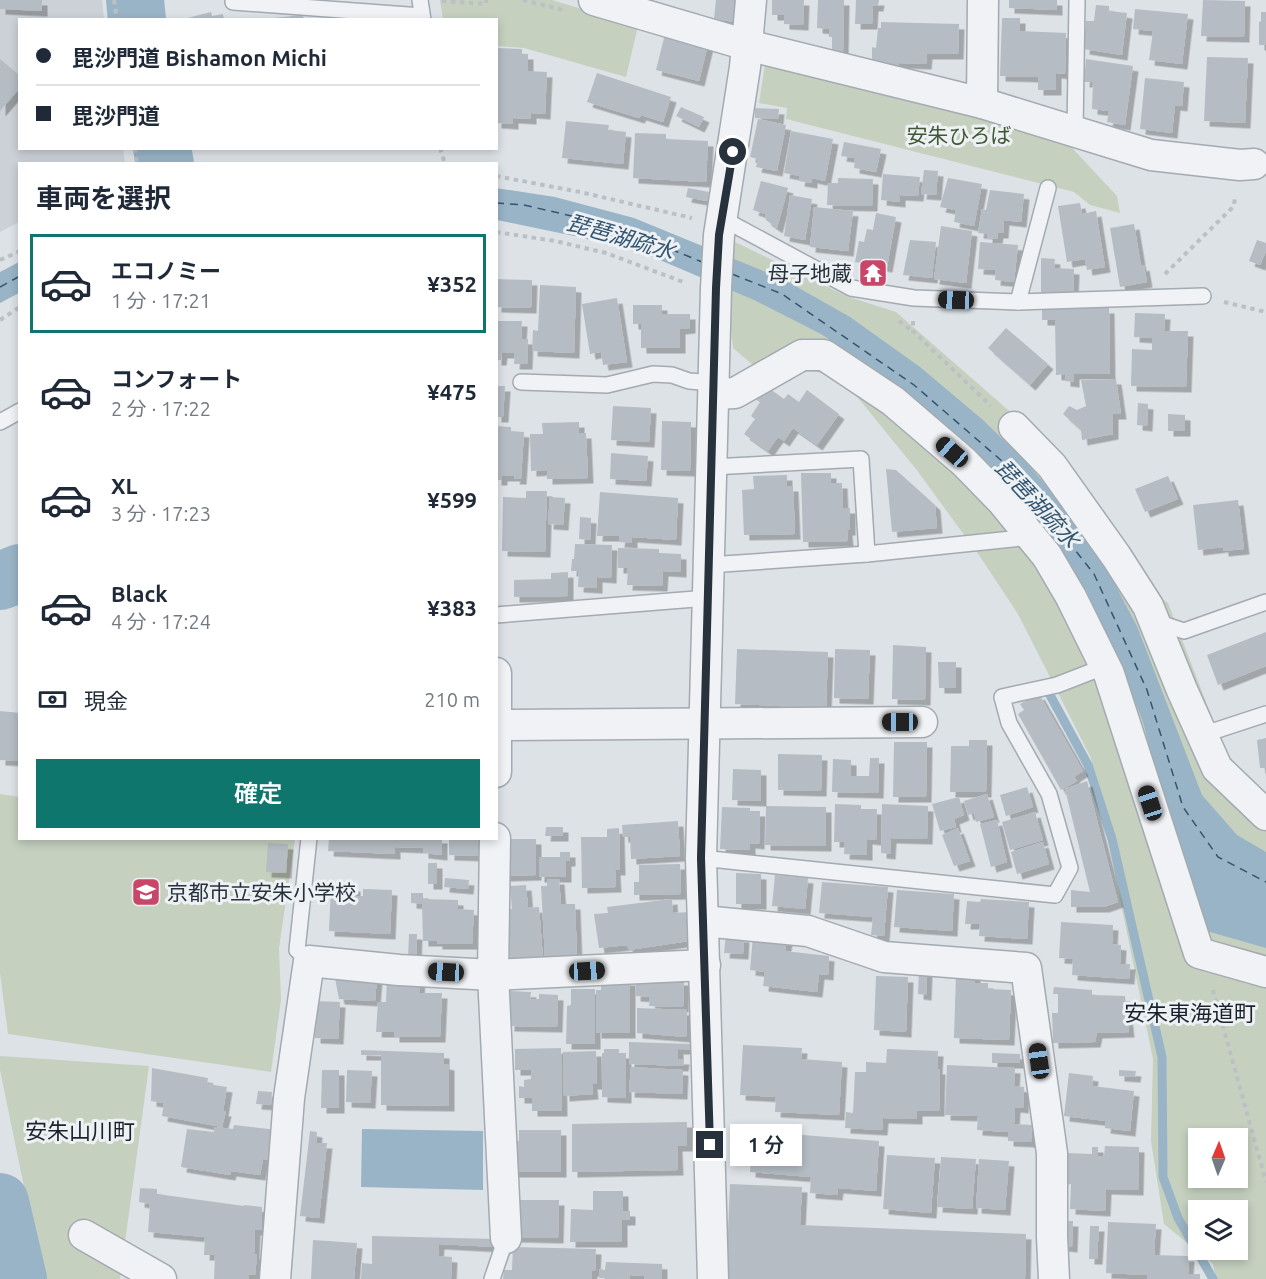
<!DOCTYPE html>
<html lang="ja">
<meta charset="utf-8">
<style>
body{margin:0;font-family:Ubuntu,"Noto Sans JP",sans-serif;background:#f2f2f3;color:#1f2937;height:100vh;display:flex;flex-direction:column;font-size:22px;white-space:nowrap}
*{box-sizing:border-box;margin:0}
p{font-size:20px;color:#747a83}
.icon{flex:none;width:33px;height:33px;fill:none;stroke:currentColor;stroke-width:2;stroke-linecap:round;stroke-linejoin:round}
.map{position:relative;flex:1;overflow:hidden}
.details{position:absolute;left:18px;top:162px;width:480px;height:678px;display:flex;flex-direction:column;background:#fff;border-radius:0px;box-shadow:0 3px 9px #0003}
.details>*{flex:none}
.top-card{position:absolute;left:18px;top:18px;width:480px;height:132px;border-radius:0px;box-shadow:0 3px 9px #0003;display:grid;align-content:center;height:132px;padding:0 18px;background:#fff}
.needle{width:39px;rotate:2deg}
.buttons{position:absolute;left:1188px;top:1128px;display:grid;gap:12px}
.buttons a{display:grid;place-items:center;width:60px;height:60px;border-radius:0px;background:#fff;box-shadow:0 3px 9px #0003;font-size:30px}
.end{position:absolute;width:27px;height:27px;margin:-14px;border:8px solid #27323d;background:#fff;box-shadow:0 0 0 3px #fff}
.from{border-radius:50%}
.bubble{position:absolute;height:42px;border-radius:0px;background:#fff;box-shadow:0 3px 9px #0003;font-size:20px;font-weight:600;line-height:42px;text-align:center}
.car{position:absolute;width:18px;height:36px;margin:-18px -9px;border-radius:8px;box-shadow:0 0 4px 2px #0007;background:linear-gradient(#222 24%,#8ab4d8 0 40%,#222 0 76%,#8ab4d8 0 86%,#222 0)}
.top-card b{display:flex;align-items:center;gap:21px;height:57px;font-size:22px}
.top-card b+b{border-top:2px solid #e0e1e3}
.top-card i{width:15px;height:15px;background:#1f2937}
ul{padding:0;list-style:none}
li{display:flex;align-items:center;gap:18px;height:99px;margin:0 12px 9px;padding:0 6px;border:3px solid transparent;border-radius:0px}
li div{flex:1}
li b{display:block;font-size:22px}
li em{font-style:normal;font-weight:600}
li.active{border-color:#0f766e}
li>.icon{width:54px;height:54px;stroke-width:1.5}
h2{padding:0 18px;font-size:27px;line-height:72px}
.pay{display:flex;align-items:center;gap:15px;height:66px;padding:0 18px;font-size:22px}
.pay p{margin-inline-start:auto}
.cta{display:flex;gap:12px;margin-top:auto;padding:12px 18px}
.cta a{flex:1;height:69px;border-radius:0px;background:#0f766e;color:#fff;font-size:24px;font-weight:600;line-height:69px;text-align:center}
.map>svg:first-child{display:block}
.built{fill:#ccd1d8}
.green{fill:#c5d0bf;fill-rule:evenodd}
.water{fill:#99b4c6}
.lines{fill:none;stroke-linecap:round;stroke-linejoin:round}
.stream{stroke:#99b4c6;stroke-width:9}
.river{stroke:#99b4c6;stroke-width:58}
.ferry{stroke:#33556f;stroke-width:1.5;stroke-dasharray:8 6;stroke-linecap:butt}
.building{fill:#b5bcc3;filter:url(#shadow)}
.lane-casing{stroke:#a3aab1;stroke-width:18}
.street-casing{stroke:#a3aab1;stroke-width:33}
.path{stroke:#bcc0c5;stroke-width:4;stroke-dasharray:4.5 4.5;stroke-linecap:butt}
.lane{stroke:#f0f2f5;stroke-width:15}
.street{stroke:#f0f2f5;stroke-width:30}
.route{stroke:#27323d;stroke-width:8}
.labels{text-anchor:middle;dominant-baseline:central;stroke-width:6;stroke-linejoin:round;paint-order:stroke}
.park-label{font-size:21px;fill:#405835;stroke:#edf1f4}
.poi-label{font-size:21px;fill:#27323d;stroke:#edf1f4;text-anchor:end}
.water-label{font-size:22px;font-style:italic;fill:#33556f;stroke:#edf1f4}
.neighbourhood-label{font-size:22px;fill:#1a232d;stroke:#edf1f4}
</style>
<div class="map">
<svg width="1266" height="1279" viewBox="0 0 1266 1279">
<defs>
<filter id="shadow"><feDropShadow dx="5.5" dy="5.5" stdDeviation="0" flood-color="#0004"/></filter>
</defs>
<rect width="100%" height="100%" fill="#dde2e7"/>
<path class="built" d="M0,0H102L104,19L20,20V148L123,149L125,163L20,164L19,222L0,232Z"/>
<g class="green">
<path d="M440,0H552L638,26L626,77L524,48L497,46L496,20L443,19Z"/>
<path d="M765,64L1060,135L1117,196L1120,213L1090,205L1074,192L786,119L787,108L759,103Z"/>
<path d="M733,241L846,296L896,312L1015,416L1156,594L1168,603L1231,767L1266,796V1279H1216L1213,1264L1164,1224L1151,1141L1153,1059L1091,758L1018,614L981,558L916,469L850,388L849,384C814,369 810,365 775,384L733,348L730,320ZM1198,1138H1238V1178H1198ZM1198,1210H1238V1250H1198Z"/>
<path d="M0,794L19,797L20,838L295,839L279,948L281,1000L271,1072L8,1034L0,973Z"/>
<path d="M0,1056L149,1066L120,1279H43L0,1070Z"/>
<path d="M0,1202L18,1279H0Z"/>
</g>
<g class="water">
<path d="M496,188L555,197L634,218L783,279L850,317L920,367L983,420L1025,461L1068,511L1105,566L1137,626L1202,795L1237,835L1266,852V948L1203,930L1165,806L1143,722L1118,658L1086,590L1050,539L995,474L946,426L879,372L821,334L754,300L648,255L579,237L497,220Z"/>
<path d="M19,262V293L0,303V272Z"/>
<path d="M362,1129L483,1131V1190L361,1187Z"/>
</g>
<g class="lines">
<path class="stream" d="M1044,684L1088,765L1112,839L1162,1057L1163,1177L1178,1218L1213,1279"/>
<g class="river">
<path d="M135,0L137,20"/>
<path d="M162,148L165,164"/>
<path d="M0,581L20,573"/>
<path d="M0,1202L18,1279"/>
</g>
<g class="ferry">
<path d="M496,203L524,205L615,226L702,262"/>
<path d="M732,274L782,294L914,385L1010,468L1094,574L1147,690L1183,807L1218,857L1266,882"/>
<path d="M0,287L20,276"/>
</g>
</g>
<g class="building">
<path d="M0,0H42V11L0,9Z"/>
<path d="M716,0H738L736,22L714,19Z"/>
<path d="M772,0H804L803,25L784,24V15H772Z"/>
<path d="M818,0H844L843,52L832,51V37H829V29L817,28Z"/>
<path d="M856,0H879L878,6H873L872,24H855Z"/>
<path d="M1009,0H1057V10L1009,8Z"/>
<path d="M1203,0L1245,1L1244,37L1201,36Z"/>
<path d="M1096,5L1109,6V11L1127,13L1122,55L1084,49L1086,21H1094Z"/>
<path d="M1135,9L1188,14L1182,64L1149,60L1153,31L1133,29Z"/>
<path d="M211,12L212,16L223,14L224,20H180Z"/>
<path d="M1261,12H1266V45H1259V22L1261,21Z"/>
<path d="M303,15L304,20H273V18Z"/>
<path d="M1002,18H1020V31L1066,33L1065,74L1056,73V90H1038V77L1000,76Z"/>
<path d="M881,22L959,24L958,54H927L926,64L899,63V66L872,65V47L876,48L878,28H881Z"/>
<path d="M665,34L708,44L699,81L656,70Z"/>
<path d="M496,48L522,49V54H528V71L547,72L545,114L531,113V119L513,118V124L496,123Z"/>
<path d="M1207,57L1248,58L1245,123L1204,121Z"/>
<path d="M0,59L20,76V88L0,111Z"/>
<path d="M1086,59L1133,66L1125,125L1107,122L1109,111L1092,109L1093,82H1084Z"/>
<path d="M597,73L671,97L663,122L641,115L639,118L587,102Z"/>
<path d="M1145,78L1184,82L1182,106L1175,105L1172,133L1140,129Z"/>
<path d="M681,107L704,117L699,127L676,116Z"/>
<path d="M755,108L779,109L778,119L755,118Z"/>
<path d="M758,119L786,125L777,171L756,167L758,159L750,157Z"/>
<path d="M566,121L609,125L608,130L626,132L623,164L562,158Z"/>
<path d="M791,131L833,139L825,181L812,178V183L799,181L800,176L784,173Z"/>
<path d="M635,133L666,134V139L708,141L706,182L633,178Z"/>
<path d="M844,142L881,149L876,172L854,168L855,158L841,156Z"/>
<path d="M924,170L938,171L936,195L921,194Z"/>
<path d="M883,174L920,177L918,196L900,195V202L881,200Z"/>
<path d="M838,178L873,179L872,206L827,205L828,183H838Z"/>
<path d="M948,178L982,184L974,226L954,222L956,210L940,207Z"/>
<path d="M761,181L788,188L777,228L766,220L765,214L753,210Z"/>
<path d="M688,188L709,192L707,201L686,197Z"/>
<path d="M990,190L1024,194L1021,222L1004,220L1003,233H998L997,239L987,238V234L978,233L982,209L986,210Z"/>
<path d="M790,195L812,199L805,240L784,236Z"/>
<path d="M1080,203L1082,214L1096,211L1105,267L1087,270L1085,259L1067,262L1058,206Z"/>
<path d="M814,207L853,211L848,251L810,247Z"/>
<path d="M876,213L896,217L887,267L855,262L859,241L864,242L867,229L873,230Z"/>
<path d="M1134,224L1141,266L1144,265L1147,282L1120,287L1110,228Z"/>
<path d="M941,226L972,231L966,283L934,279Z"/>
<path d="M910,240L936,242L932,278L903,275Z"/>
<path d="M1257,240L1266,243V251L1260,265L1249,261Z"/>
<path d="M980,242L1018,245L1014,282L995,280L996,270L978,269Z"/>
<path d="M1041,258L1055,259L1054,268L1074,269L1073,294L1041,293Z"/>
<path d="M496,279L532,280L531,308L496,307Z"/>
<path d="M540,285L576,287L574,353L532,351L533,330L538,331Z"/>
<path d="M617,298L627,362L603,365L601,352L590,354L582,304Z"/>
<path d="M633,305H662V314H690V328L680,329V348H641V324H633Z"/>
<path d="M1042,308H1109L1110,374H1074V382L1065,381V374L1056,375L1055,320H1042Z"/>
<path d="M1135,313L1165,314L1164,331H1188L1186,387L1131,386L1132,349L1152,350V338L1134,337Z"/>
<path d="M496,321H522L521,339H528L527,364H514L515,353H502L501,360H496Z"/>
<path d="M1006,328L1048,364L1030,385L988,348Z"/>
<path d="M1116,379L1121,414H1113V434L1082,440L1081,430L1063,414L1069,406L1077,410L1086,406L1081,380Z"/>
<path d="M496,386H505L503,417H496Z"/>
<path d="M766,386L784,399L788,394L799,402L807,390L839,414L817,445L793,428L784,441L778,437L768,451L744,434L755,419L751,416L760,402L756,400Z"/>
<path d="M1138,403L1148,404L1147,426L1137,425Z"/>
<path d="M613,406L651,408L649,442L611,440Z"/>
<path d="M1168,414L1185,415V431H1168Z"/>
<path d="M662,421L691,422L690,471L661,470Z"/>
<path d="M579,422V433H586L588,478L547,479V470L531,471L530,434H543L542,423Z"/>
<path d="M496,426L511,427V431L524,432L521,479H514L515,476H502V480H496Z"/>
<path d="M611,453L648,456L646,481L610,479Z"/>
<path d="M886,469L896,470L935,505L937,528L892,532Z"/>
<path d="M801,473H831V483H842L843,508H850V530H847L848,541L803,542Z"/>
<path d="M787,475V486H793L795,534L744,535L742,490L754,489L753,476Z"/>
<path d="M1168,476L1178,499L1145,512L1135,489Z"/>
<path d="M526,491H547L545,552L502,551L503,497L526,498Z"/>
<path d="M600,492L678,498L676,540L632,537V543L619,542L620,536H597Z"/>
<path d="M550,497L565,498L563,525L548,524Z"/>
<path d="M1238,500L1244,549L1223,551V547L1198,550L1193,505Z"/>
<path d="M580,517L591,518L590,540L579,539Z"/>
<path d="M575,544L612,545L611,578L597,577V588L578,587L579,571H571L572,559H574Z"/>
<path d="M618,548L659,549V553L681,554V572L663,571L662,586L627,585L628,568H618Z"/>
<path d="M568,572V596L514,597V580L551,579V573Z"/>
<path d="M1266,632V666L1218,685L1207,655Z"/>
<path d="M893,645L926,647L925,700L892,699Z"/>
<path d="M737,649L828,652L826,708L735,704Z"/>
<path d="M835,649L870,650L868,699L834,698Z"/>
<path d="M938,662H956V688H939Z"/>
<path d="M1039,694L1083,771L1074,777L1077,781L1061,790L1018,714L1024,710L1020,704Z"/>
<path d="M0,711L20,713V761L0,760Z"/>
<path d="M1266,738V768H1260L1257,740Z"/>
<path d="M969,740H987L986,792H950L951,746H969Z"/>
<path d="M894,742H927L926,797H893Z"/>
<path d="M778,754L822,755L821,791L778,790Z"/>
<path d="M870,758H879L878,793L832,792L833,759L851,760V776H869Z"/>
<path d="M733,769L761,770V801L732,800Z"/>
<path d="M1087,781L1118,902L1104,907H1071V890L1090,892L1065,789Z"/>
<path d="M1027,787L1033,807L1006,816L1000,795Z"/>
<path d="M987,794L994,817L976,822L974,813L968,815L964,801Z"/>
<path d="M959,797L964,815L954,819L956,827L940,831L932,804Z"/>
<path d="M835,804L861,805V809H877L876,840L867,839V855L844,854L845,842H834Z"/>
<path d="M882,804L928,806L927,839L891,838L890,854L881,853Z"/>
<path d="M766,806L826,807V846L765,845Z"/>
<path d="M722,807L750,808V811H760L759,844L750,843V850L720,849Z"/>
<path d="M1035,812L1043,840L1010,850L1002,822Z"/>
<path d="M997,820L1007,862L991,867L980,824Z"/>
<path d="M678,821L680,856L631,859L630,837H623L622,825Z"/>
<path d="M546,827H563V836H545Z"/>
<path d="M619,828L620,870H615L616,887L582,888L581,837H607V829Z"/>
<path d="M958,828L970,861L954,866L942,835Z"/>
<path d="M329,838H442V855L423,853V848L395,847V854L328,851Z"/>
<path d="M449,838H479V856L449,855Z"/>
<path d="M504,839H536V875L504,876Z"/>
<path d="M1043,842L1049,864L1017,874L1011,852Z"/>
<path d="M268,843L288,844L286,873L266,872Z"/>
<path d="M560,852H570V861H566V877H539V857H560Z"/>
<rect x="428" y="863" width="9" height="21"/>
<path d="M680,864L681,894L634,895V882H639V865Z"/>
<path d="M736,873L761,874V904H736Z"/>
<path d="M775,875L808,878L805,909L772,906Z"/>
<path d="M445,878L469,880L468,889L444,887Z"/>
<path d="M547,879H559L561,904H575L577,956L545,957L541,886H547Z"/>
<path d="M822,882L888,887L884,936L871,935L873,917L819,913Z"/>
<path d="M526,885L528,908L539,907L543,959L510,961L506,909H512L510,886Z"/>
<path d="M331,886H355V896H363V889L392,890L390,934L329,931Z"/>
<path d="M897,890L954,894L952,931L894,927Z"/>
<path d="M411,893H423V899L458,900V909L474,910L472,944H437V941H423L422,904L411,903Z"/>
<path d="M672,899L673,913L690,912L689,941L629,950L627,945L599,948L594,914L608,913L607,907Z"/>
<path d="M981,899L1029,902L1027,939L979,936L980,924H965L967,901L980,902Z"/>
<path d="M1061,922L1113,925L1112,944L1121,945L1120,964H1130L1129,979L1072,975L1073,959L1059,958Z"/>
<path d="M409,934H417L416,957H408Z"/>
<path d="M726,935L744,937L743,954L724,953Z"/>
<path d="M753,936L787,940L785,951L829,956L828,975L819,974L817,992L763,986L765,972L750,970Z"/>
<path d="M919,970H927L926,995L918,994Z"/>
<path d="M334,973L377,977L375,1001L339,999Z"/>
<path d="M956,974H975V983H988V989L1011,990L1009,1040L954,1038Z"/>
<path d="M387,976L420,978L419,993H442L440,1037H394V1032H376L378,1002H386Z"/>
<path d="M876,976L908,977L906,1032L874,1030Z"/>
<path d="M636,979L684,980L683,1007L649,1006L650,997L635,996Z"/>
<path d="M601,980H630V1033H596V990H601Z"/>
<path d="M1054,987L1092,990V995L1125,996L1129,1032L1097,1033L1095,1042L1053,1043L1052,1013H1058V994H1053Z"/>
<path d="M571,989H595V1044H566L567,1006L571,1005Z"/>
<path d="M510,991L531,992L530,999H539V994L558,995L557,1027L509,1026Z"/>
<path d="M316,1001L340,1002L338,1039L315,1038Z"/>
<path d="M637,1008L687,1010L686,1037L637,1033Z"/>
<path d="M629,1042L691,1044V1049H678V1059H684L683,1066L629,1064Z"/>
<path d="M743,1045L802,1048L801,1059L842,1062L839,1115L775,1112L776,1097L740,1095Z"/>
<path d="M561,1048L562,1111H532V1098H519V1086L524,1087V1080L531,1079V1070H515V1049Z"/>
<path d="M604,1049H619V1053H626V1098L602,1097V1053H604Z"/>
<path d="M887,1049L938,1051L937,1069H940L939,1111H917V1119L883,1118L882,1130L845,1128L846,1112L853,1113L855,1072H866V1062L886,1063Z"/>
<path d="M361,1050L444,1053V1064L449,1065V1106L381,1105V1055H361Z"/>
<path d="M596,1051L597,1084H592L593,1094L564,1096L563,1052Z"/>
<path d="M992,1053L1020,1054V1063H992Z"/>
<path d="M947,1065L1015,1068L1014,1086L1024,1087L1023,1108L1015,1107L1014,1124L1032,1125L1031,1142L1008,1141V1132L977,1130L978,1116L945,1115Z"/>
<path d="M631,1067L683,1070L682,1094L629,1092Z"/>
<path d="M152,1068L208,1078L207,1084L227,1087L223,1111H226L222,1127L162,1116L164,1103L151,1101Z"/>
<path d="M322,1070H339V1108H321Z"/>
<path d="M347,1070L372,1071L370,1103L346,1102Z"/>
<path d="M1119,1070L1136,1071L1135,1077L1119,1076Z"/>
<path d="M1069,1073L1093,1076L1092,1086L1134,1091L1130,1131L1105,1128L1106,1121L1064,1116Z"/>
<path d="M258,1091L272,1092L271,1105L256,1104Z"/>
<path d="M687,1122V1146H677L678,1170L572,1172V1124Z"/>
<path d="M234,1125L277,1130L274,1160L263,1159L260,1175L231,1171L230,1175L181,1167L187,1129L214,1132L215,1127L233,1129Z"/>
<path d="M519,1130H561V1172H511V1140L519,1141Z"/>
<path d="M310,1131L317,1132L316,1143H327L319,1218L300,1216Z"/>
<path d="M753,1131L879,1141L876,1191L838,1188L837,1195L810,1193L811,1177L750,1172Z"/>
<path d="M1105,1146L1139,1147L1138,1190L1106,1189L1105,1211L1070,1209L1071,1184L1066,1185L1067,1153L1092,1154V1147H1098V1156H1104Z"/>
<path d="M887,1155L935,1158L931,1213L883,1209Z"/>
<path d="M941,1157L976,1159L972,1209L937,1207Z"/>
<path d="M979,1159L1009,1161L1005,1210L976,1208Z"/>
<path d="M730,1184L802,1187L800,1225L1026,1234L1025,1279H726Z"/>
<path d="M140,1188L157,1189V1194L244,1206V1205L262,1207V1230H255L254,1254L257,1255L255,1275L249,1274V1279H214L215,1255H204L205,1237L148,1232L150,1204L139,1202Z"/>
<path d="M593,1191H623V1211H630V1220H622V1242H570L571,1209L593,1210Z"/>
<path d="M516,1200H559L558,1238L516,1237Z"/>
<path d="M1064,1221H1073L1072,1247L1063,1246Z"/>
<path d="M1108,1222L1156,1224L1154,1255L1189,1256L1188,1274H1200V1279H1147V1275L1106,1273Z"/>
<path d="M1090,1226H1099L1097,1259H1089Z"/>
<path d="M372,1236L496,1239L495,1247L439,1244L438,1256L452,1257L451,1279H361L362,1263L372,1264Z"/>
<path d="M313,1240L357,1243L354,1279H311Z"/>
<path d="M513,1247L596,1249L595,1271H592V1279H503L504,1270H512Z"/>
<path d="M606,1262L662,1264V1279H644V1276L630,1275V1279L599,1278V1269L605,1270Z"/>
</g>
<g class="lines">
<g class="lane-casing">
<g id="lane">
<path d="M420,0L423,20"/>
<path d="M233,2L422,16"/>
<path d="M1075,133L1077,0"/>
<path d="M723,219L851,288L914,298L1018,302L1048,188"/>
<path d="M1018,302L1203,296"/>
<path d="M521,382L607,385L653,374L672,375L689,381L714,383"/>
<path d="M0,422L20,411"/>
<path d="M712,467L861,459L867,554"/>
<path d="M709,565L867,554L1031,537"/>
<path d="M496,615L708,598"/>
<path d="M1154,621L1184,631L1266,602"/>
<path d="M1202,735L1266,714"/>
<path d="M701,858L1055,895L1070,868L1049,794L1009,723L1002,697L1057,685L1106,666"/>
<path d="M309,961L297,950L309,838"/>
<path d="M492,1279L506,1238"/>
</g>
</g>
<g class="street-casing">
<g id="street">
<path d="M594,0L747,45L982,103L1151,155L1240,165L1254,164"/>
<path d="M982,103L983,0"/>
<path d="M714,394L735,393L802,355H824L893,401L964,462L1002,501L1047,556L1071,597L1109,674L1199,953L1266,972"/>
<path d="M1014,427L1052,466L1116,556L1148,606L1182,690L1217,768L1266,815"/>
<path d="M496,673V772"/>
<path d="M497,725L922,722"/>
<path d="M495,838L493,975L506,1238"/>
<path d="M703,921L808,931L884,957L1026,968L1052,1153V1237L1054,1279"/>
<path d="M84,1235L161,1279"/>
<path d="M275,1279L289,1098L309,961L399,970L493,975L705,965"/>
<path d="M713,1279L701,858L716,288L719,235L745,67L751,0"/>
</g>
</g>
<g class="path">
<path d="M114,0L117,20"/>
<path d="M523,0L567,11"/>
<path d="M442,1L486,4V0"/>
<path d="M135,148L137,164"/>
<path d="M440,148L445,164"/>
<path d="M496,176L580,192L692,218"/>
<path d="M496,232L555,241L606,253L686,283"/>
<path d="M0,260L20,251"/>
<path d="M1165,274L1234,206L1235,196"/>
<path d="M1224,302L1266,312"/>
<path d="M0,320L20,307"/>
<path d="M899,321L912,331"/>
<path d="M913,321V331L991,406"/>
<path d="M1213,990L1266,1182"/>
</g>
<use href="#lane" class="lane"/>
<use href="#street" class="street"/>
</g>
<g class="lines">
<path class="route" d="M710,1145L701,858L716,288L719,235L733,152"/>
</g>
<defs>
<g id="temple-square" transform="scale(1.5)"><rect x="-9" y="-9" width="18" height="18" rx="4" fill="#c84668" stroke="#edf1f4"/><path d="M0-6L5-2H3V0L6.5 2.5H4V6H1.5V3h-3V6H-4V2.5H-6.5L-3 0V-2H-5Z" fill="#fff"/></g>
<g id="school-square" transform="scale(1.5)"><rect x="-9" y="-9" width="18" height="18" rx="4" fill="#c84668" stroke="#edf1f4"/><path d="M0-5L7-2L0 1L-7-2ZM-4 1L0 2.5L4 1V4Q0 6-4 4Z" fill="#fff"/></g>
</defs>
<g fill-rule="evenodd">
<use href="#temple-square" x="873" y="273"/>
<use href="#school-square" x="146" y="892"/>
</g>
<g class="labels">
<g class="park-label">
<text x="959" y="135">安朱ひろば</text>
</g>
<g class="poi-label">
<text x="852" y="273">母子地蔵</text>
<text x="167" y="892" text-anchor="start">京都市立安朱小学校</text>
</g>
<g class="water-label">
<text transform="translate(621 236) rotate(16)">琵琶湖疏水</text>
<text transform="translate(1038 503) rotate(47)">琵琶湖疏水</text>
</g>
<g class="neighbourhood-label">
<text x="1190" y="1012">安朱東海道町</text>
<text x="80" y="1130">安朱山川町</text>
</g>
</g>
</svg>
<div class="buttons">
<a><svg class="needle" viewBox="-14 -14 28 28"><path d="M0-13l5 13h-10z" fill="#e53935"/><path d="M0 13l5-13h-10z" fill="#747a83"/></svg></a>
<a><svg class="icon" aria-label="layers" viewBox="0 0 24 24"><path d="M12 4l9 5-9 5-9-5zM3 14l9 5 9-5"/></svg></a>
</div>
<i class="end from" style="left:733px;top:152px"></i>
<i class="end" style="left:710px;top:1145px"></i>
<div class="bubble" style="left:730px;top:1124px;width:72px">1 分</div>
<i class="car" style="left:956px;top:300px;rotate:272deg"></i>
<i class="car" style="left:952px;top:452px;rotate:311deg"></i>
<i class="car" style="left:900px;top:722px;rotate:270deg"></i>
<i class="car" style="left:1150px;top:803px;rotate:342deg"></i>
<i class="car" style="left:587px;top:971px;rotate:87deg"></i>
<i class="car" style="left:446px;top:972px;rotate:273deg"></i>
<i class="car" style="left:1039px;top:1061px;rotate:352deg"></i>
<div class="top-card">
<b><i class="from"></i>毘沙門道 Bishamon Michi</b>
<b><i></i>毘沙門道</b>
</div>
<section class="details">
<h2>車両を選択</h2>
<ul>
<li class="active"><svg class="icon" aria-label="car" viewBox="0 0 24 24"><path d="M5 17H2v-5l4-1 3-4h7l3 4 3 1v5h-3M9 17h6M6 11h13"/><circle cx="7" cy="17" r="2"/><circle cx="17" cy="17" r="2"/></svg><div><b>エコノミー</b><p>1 分 · 17:21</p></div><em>¥352</em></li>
<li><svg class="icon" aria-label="car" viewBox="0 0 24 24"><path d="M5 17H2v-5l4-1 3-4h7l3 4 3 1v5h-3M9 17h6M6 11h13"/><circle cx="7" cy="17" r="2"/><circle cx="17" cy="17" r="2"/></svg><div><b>コンフォート</b><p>2 分 · 17:22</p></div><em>¥475</em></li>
<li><svg class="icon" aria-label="car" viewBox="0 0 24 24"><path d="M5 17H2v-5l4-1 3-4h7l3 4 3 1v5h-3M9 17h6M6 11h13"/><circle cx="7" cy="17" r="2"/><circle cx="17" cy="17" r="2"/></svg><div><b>XL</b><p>3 分 · 17:23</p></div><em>¥599</em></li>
<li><svg class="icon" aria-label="car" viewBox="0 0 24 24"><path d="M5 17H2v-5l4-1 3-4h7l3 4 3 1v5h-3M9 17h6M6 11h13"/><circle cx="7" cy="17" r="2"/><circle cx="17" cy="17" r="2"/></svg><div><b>Black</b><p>4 分 · 17:24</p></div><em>¥383</em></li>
</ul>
<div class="pay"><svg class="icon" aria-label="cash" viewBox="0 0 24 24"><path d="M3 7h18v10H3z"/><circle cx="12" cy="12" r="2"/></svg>現金<p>210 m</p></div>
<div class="cta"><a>確定</a></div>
</section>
</div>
